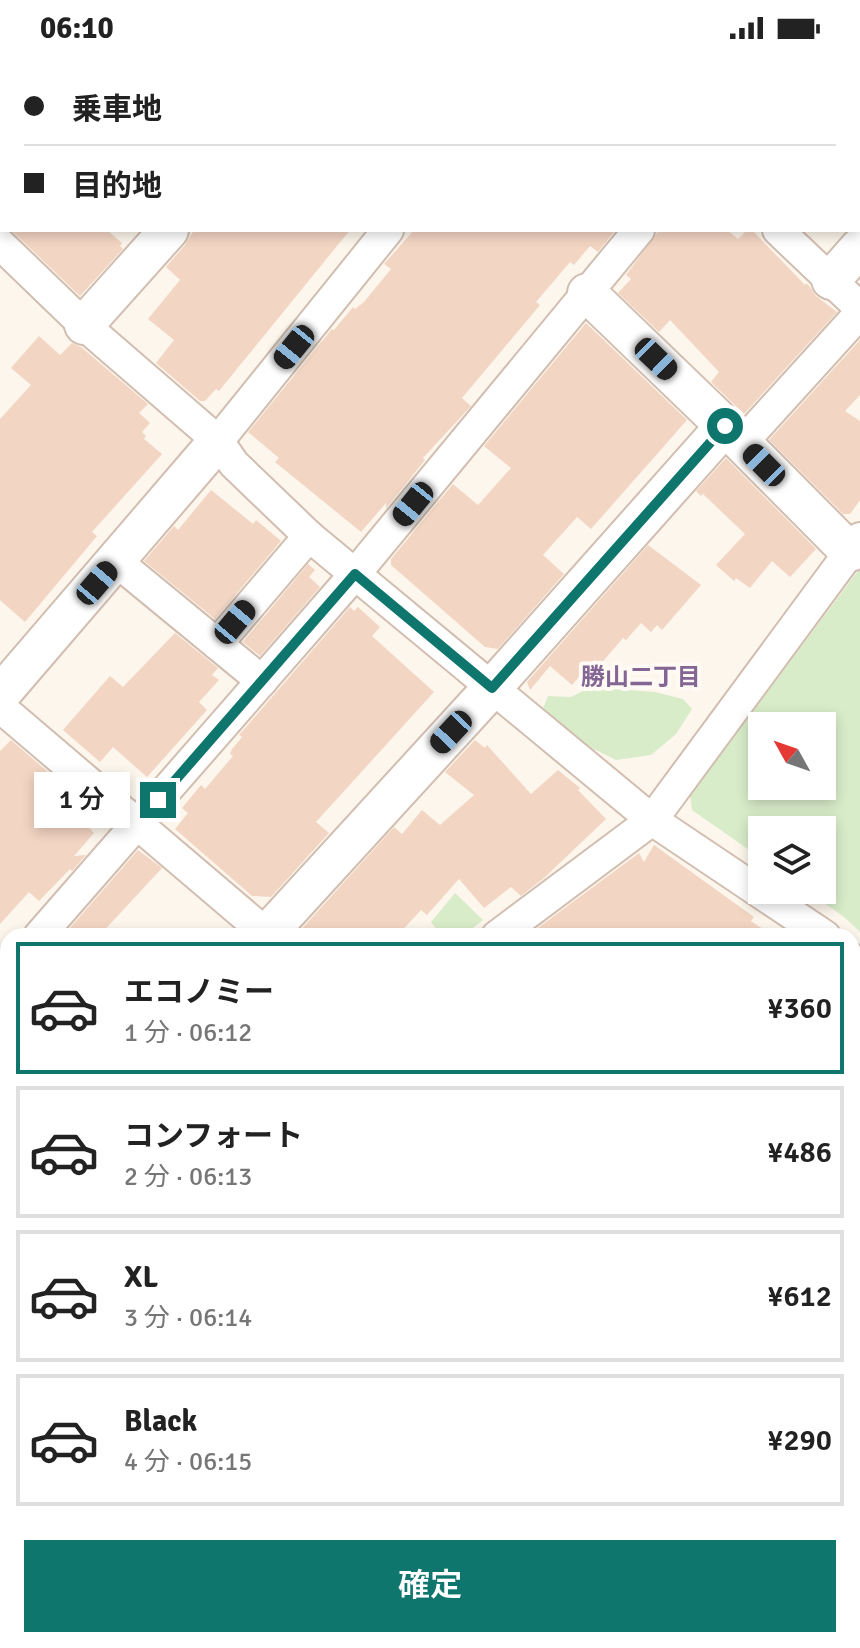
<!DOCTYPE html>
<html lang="ja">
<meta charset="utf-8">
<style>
body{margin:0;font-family:Signika,"Noto Sans JP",sans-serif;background:#f6f6f6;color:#222;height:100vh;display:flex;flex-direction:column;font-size:30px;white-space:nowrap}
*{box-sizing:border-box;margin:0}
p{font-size:26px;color:#767676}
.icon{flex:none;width:44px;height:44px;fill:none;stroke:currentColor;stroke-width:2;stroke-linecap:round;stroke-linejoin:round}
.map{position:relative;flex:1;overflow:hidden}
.drawer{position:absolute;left:0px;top:872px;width:860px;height:720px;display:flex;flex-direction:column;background:#fff;border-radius:24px 24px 0 0;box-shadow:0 4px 12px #0003}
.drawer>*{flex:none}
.hud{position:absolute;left:0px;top:0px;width:860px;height:176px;box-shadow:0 4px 12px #0003;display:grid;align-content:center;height:176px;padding:0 24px;background:#fff}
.needle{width:52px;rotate:310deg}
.tools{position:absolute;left:748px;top:656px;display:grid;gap:16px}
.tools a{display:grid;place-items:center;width:88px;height:88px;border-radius:0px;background:#fff;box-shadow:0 4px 12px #0003;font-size:40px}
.end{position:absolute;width:36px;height:36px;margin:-18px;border:10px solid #0f766e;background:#fff;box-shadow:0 0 0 4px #fff}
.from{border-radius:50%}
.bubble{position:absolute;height:56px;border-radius:0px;background:#fff;box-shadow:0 4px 12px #0003;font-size:26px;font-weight:600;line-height:56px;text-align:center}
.car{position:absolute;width:24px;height:48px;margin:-24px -12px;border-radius:10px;box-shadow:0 0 6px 2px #0007;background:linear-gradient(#222 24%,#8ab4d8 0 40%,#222 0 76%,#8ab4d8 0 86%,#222 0)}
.hud b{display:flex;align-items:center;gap:28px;height:76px;font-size:30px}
.hud b+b{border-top:2px solid #e0e0e0}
.hud i{width:20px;height:20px;background:#222}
ul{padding:14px 0 0;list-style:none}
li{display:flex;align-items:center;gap:24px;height:132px;margin:0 16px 12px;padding:0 8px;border:4px solid #e0e0e0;border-radius:0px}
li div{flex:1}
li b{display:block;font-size:30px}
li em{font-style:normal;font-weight:600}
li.on{border-color:#0f766e}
li>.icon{width:72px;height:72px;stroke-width:1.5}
.action{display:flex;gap:16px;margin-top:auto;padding:16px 24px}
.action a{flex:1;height:92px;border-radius:0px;background:#0f766e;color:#fff;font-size:32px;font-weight:600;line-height:92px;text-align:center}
.status{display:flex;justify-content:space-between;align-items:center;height:56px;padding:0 40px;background:#fff;direction:ltr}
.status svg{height:22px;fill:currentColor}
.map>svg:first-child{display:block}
.green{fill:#d8ecc9;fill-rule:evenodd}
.building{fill:#f3d5c3}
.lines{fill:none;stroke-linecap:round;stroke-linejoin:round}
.minor-casing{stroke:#d1beb0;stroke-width:34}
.tertiary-casing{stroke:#d1beb0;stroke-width:42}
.primary-casing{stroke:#dad1cd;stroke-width:48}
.minor{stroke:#fff;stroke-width:30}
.tertiary{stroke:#fff;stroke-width:38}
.primary{stroke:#fbd9a5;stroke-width:44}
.route{stroke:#0f766e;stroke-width:10}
.labels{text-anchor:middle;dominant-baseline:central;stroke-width:8;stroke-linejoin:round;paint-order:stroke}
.neighbourhood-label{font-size:24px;font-weight:bold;fill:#846695;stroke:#fffaf3}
</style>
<div class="status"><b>06:10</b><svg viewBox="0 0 49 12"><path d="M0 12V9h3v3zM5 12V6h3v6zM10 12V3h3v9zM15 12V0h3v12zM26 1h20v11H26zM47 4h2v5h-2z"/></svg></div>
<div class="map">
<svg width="860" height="1592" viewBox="0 0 860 1592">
<rect width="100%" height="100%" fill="#fdf6ec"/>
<g class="green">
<path d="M860,512V876L844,861L806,834H822V774H762V803L692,754L690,739ZM762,670H822V730H762Z"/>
<path d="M591,631L655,636L683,643L692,653L676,678L651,699L616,704L561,677L542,655L548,640L571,641Z"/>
<path d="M455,837L483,864L463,880H433L438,875L431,866Z"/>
</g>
<g class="building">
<path d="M11,174H107L122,187L120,190L123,193L80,240Z"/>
<path d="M194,174H350L219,335L216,333L205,345H200L156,307L174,284L148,263L180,224L166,211L185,189Z"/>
<path d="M414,174L614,176L598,196L590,190L574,209L570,206L536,246L540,249L462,342L471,350L423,402L425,404L386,452V447L361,476L275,406L279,402L248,376L332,273L334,274L353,251L355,253L364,246L391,213L384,208Z"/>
<path d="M659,174H727L738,183L747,174H752L805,229L806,227L810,231L816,240L837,256L744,358L711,326L719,316L670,264L659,276L618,237L631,223L626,219Z"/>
<path d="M586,267L687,364L591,473L577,461L543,499L564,518L498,593L485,591L391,509V503L453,428L478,449L511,412L484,390Z"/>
<path d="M39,280L60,299L72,287L81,291L148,348L139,357L150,367L142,376L146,380L144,383L162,398L92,476L97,480L25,566L0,544V363L31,329L11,312Z"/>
<path d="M860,284V339L845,355L860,365V444L850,458H843L769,384Z"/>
<path d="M726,402L816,493L790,521L772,505L750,532L736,522L734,525L716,509L745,478L703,438L701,440L696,435Z"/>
<path d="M211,434L253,468L256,464L281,485L215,563L144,505L174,470L178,474Z"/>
<path d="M648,489L701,529L662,574L657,569L651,576L641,567L626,584L623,582L598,611L592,606L572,629L550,610L530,634L527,626Z"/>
<path d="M308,508L315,514L309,521L320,531L260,600L243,586Z"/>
<path d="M350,551L354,555L358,551L380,571L372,580L434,636L316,766L329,777L271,841L252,840L175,773L188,757L182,752L201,729L205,733L233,700L230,698L232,693L242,681L239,679Z"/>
<path d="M175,577L218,612L212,619L219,624L199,646L207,654L147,721L113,691L100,706L63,674L110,620L123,631Z"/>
<path d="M11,684L100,761L90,773L94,777L74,800L86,799L72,815L70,813L39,845L29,836L0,868V695Z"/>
<path d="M475,684L485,692L487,689L531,738L558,714L580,732L578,734L606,763L544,822L521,840L511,831L484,852L459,823L427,859L421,854L397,880H298V877L394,771L402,778L422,754L440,769L474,739L445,716Z"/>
<path d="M654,789L754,861L751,865L773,880H527L639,797L644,806Z"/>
<path d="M138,794L162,812L99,880H63Z"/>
</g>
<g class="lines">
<g class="minor-casing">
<g id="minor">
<path d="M601,0L603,2"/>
<path d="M120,2L122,0"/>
<path d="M526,2L528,0"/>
<path d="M783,2L784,0"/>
<path d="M0,126L2,124"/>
<path d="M778,174L860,252"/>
<path d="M0,188L84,269L218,385L234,408L309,480L652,764L825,880"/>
<path d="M218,385L388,174"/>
<path d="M742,387L860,257"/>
<path d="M116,505L262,625"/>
<path d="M217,588L309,480"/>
<path d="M0,651L269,880"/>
<path d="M39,880L355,518L639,174"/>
<path d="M497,880L652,764L860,482"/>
<path d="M852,903L860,911"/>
<path d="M0,924L8,915"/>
<path d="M0,1345L8,1363"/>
<path d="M852,1517L860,1525"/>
<path d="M100,1584L102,1592"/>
<path d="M738,1592L746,1584"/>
</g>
</g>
<g class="tertiary-casing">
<g id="tertiary">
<path d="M322,2L323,0"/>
<path d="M831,224L860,191"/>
<path d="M587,237L725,370L850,496"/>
<path d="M84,269L169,174"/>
<path d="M0,639L218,385"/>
<path d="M265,880L492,632L725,370"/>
<path d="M852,1170L860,1161"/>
<path d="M0,1208L8,1204"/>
<path d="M852,1471L860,1463"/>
<path d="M214,1584L223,1592"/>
</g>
</g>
<g class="primary-casing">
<g id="primary">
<path d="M0,1042L8,1050"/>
<path d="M0,1106L8,1113"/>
<path d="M529,1584L538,1592"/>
<path d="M591,1584L599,1592"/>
</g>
</g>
<use href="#minor" class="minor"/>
<use href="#tertiary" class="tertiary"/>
<use href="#primary" class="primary"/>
</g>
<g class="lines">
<path class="route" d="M158,744L355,518L492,632L725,370"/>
</g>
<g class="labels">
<g class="neighbourhood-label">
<text x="641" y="621">勝山二丁目</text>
</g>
</g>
</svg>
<div class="tools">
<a><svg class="needle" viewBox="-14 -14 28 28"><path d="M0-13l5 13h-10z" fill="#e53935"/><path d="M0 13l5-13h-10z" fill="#767676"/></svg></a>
<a><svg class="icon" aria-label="layers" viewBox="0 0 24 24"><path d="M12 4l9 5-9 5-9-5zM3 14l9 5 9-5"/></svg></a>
</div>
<i class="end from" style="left:725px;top:370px"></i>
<i class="end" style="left:158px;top:744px"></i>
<div class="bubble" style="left:34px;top:716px;width:96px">1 分</div>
<i class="car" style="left:294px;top:291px;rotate:219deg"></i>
<i class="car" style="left:656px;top:303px;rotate:134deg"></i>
<i class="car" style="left:764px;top:409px;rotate:315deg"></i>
<i class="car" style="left:413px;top:448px;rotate:219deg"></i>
<i class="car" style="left:97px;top:527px;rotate:41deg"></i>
<i class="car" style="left:235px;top:566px;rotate:40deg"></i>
<i class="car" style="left:451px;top:676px;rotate:223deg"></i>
<div class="hud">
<b><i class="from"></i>乗車地</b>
<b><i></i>目的地</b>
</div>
<section class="drawer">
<ul>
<li class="on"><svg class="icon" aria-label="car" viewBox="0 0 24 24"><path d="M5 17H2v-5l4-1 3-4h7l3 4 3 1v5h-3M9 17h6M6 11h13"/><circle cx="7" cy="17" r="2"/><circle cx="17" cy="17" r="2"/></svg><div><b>エコノミー</b><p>1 分 · 06:12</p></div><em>¥360</em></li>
<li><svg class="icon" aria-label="car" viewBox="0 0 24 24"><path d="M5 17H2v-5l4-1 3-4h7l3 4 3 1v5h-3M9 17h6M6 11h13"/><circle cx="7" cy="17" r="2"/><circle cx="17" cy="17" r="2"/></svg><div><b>コンフォート</b><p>2 分 · 06:13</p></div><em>¥486</em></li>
<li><svg class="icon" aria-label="car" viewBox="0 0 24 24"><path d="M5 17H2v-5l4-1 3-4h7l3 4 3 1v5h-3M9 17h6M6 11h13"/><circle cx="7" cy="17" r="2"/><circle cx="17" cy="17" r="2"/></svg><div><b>XL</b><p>3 分 · 06:14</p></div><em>¥612</em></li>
<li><svg class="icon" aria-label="car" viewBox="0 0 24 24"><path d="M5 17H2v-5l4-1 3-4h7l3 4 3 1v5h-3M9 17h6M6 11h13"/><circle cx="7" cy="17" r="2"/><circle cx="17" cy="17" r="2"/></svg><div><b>Black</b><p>4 分 · 06:15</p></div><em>¥290</em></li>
</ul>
<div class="action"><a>確定</a></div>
</section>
</div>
